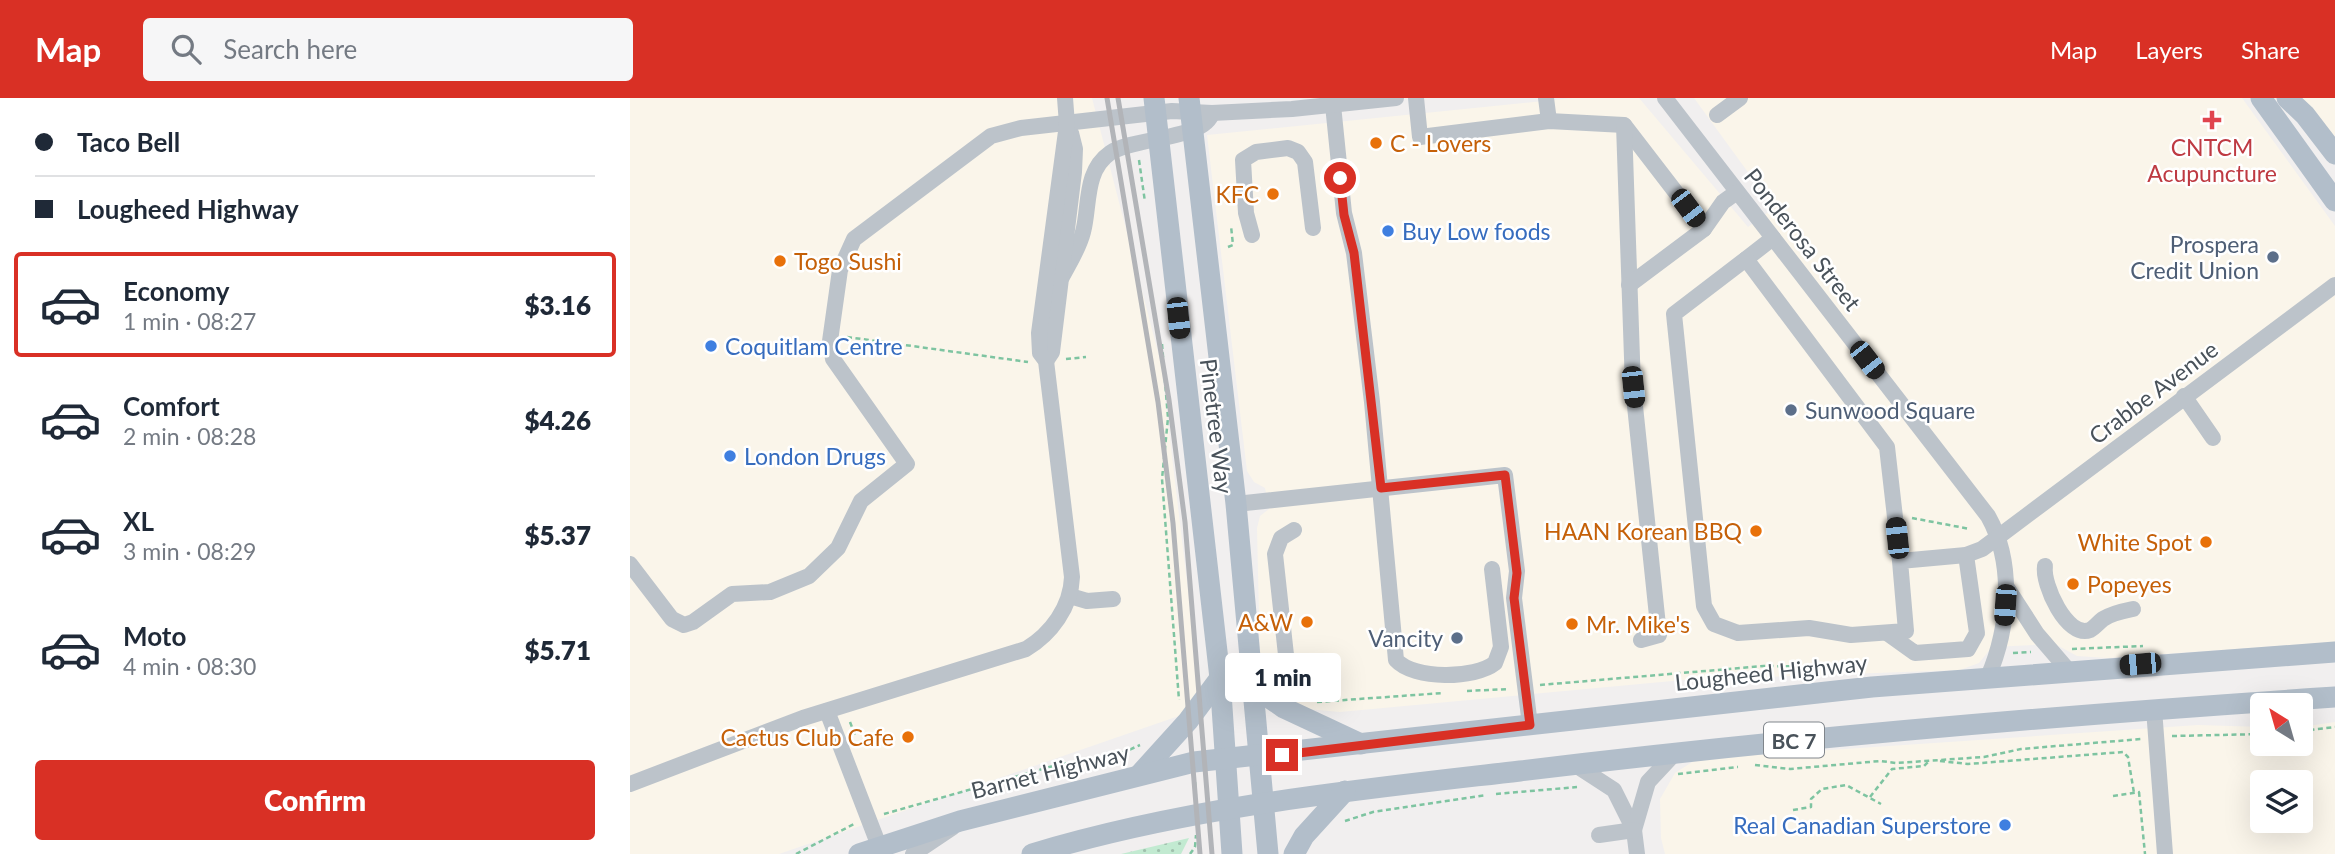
<!DOCTYPE html>
<meta charset="utf-8">
<style>
body{margin:0;font-family:Lato,sans-serif;background:#f6f6f7;color:#1f2937;height:100vh;display:flex;flex-direction:column;font-size:26px;white-space:nowrap}
*{box-sizing:border-box;margin:0}
p{font-size:23px;color:#747a83}
.icon{flex:none;width:38px;height:38px;fill:none;stroke:currentColor;stroke-width:2;stroke-linecap:round;stroke-linejoin:round}
.map{position:relative;flex:1;overflow:hidden}
.sheet{display:flex;flex-direction:column;background:#fff;width:630px}
.sheet>*{flex:none}
.top-card{display:grid;align-content:center;height:154px;padding:0 35px;background:#fff}
.needle{width:46px;rotate:323deg}
.tools{position:absolute;left:1620px;top:595px;display:grid;gap:14px}
.tools a{display:grid;place-items:center;width:63px;height:63px;border-radius:7px;background:#fff;box-shadow:0 7px 28px #0002;font-size:35px}
.end{position:absolute;width:32px;height:32px;margin:-16px;border:9px solid #d93025;background:#fff;box-shadow:0 0 0 4px #fff}
.from{border-radius:50%}
.bubble{position:absolute;height:49px;border-radius:7px;background:#fff;box-shadow:0 7px 28px #0002;font-size:23px;font-weight:800;line-height:49px;text-align:center}
.car{position:absolute;width:21px;height:42px;margin:-21px -10px;border-radius:9px;box-shadow:0 0 5px 2px #0007;background:linear-gradient(#222 24%,#8ab4d8 0 40%,#222 0 76%,#8ab4d8 0 86%,#222 0)}
.top-card b{display:flex;align-items:center;gap:24px;height:66px;font-size:26px}
.top-card b+b{border-top:2px solid #e0e1e3}
.top-card i{width:18px;height:18px;background:#1f2937}
ul{padding:0;list-style:none}
li{display:flex;align-items:center;gap:21px;height:105px;margin:0 14px 10px;padding:0 21px;border:4px solid transparent;border-radius:7px}
li div{flex:1}
li b{display:block;font-size:26px}
li em{font-style:normal;font-weight:800}
li.current{border-color:#d93025}
li>.icon{width:63px;height:63px;stroke-width:1.5}
.button{display:flex;gap:14px;margin-top:auto;padding:14px 35px}
.button a{flex:1;height:80px;border-radius:7px;background:#d93025;color:#fff;font-size:28px;font-weight:800;line-height:80px;text-align:center}
header{display:flex;align-items:center;gap:42px;box-sizing:border-box;height:98px;padding:0 35px;background:#d93025;color:#fff}
header strong{font-size:33px}
nav{display:flex;gap:38px;margin-inline-start:auto;font-size:24px}
.search{width:490px;height:63px;background:#f6f6f7;display:flex;align-items:center;gap:18px;box-sizing:border-box;padding:0 24px;border-radius:7px;color:#747a83;font-size:26px}
main{display:flex;flex:1;min-height:0}
.map>svg:first-child{display:block}
.commercial{fill:#faf5ea;fill-rule:evenodd}
.garden{fill:url(#garden-dots)}
.lines{fill:none;stroke-linecap:round;stroke-linejoin:round}
.path{stroke:#7ec4a1;stroke-width:2.5;stroke-dasharray:5 3.5;stroke-linecap:butt}
.minor{stroke:#bcc3ca;stroke-width:16}
.major{stroke:#b2beca;stroke-width:21}
.rail{stroke:#b2b4b8;stroke-width:5}
.route{stroke:#d93025;stroke-width:9}
.health-dot{fill:#e0444e;stroke:#fff;stroke-width:2.5}
.food-dot{fill:#e8710a;stroke:#fff;stroke-width:2.5}
.shop-dot{fill:#3f7fe0;stroke:#fff;stroke-width:2.5}
.service-dot{fill:#5c6f8a;stroke:#fff;stroke-width:2.5}
.labels{text-anchor:middle;dominant-baseline:central;stroke-width:5;stroke-linejoin:round;paint-order:stroke}
.shield{fill:#fff;stroke:#80868c;stroke-width:2}
.shield-label{font-size:21px;font-weight:bold;fill:#49525a}
.food-label{font-size:23px;fill:#c56008;stroke:#fff;text-anchor:end}
.health-label{font-size:23px;fill:#be3a42;stroke:#fff}
.shop-label{font-size:23px;fill:#366cbe;stroke:#fff;text-anchor:start}
.street-label{font-size:23px;fill:#49525a;stroke:#fff}
.service-label{font-size:23px;fill:#4e5e75;stroke:#fff;text-anchor:end}
</style>
<header>
<strong>Map</strong>
<div class="search"><svg class="icon" aria-label="search" viewBox="0 0 24 24"><circle cx="10" cy="10" r="6"/><path d="M15 15l6 6"/></svg>Search here</div>
<nav><a>Map</a><a>Layers</a><a>Share</a></nav>
</header>
<main>
<section class="sheet">
<div class="top-card">
<b><i class="from"></i>Taco Bell</b>
<b><i></i>Lougheed Highway</b>
</div>
<ul>
<li class="current"><svg class="icon" aria-label="car" viewBox="0 0 24 24"><path d="M5 17H2v-5l4-1 3-4h7l3 4 3 1v5h-3M9 17h6M6 11h13"/><circle cx="7" cy="17" r="2"/><circle cx="17" cy="17" r="2"/></svg><div><b>Economy</b><p>1 min · 08:27</p></div><em>$3.16</em></li>
<li><svg class="icon" aria-label="car" viewBox="0 0 24 24"><path d="M5 17H2v-5l4-1 3-4h7l3 4 3 1v5h-3M9 17h6M6 11h13"/><circle cx="7" cy="17" r="2"/><circle cx="17" cy="17" r="2"/></svg><div><b>Comfort</b><p>2 min · 08:28</p></div><em>$4.26</em></li>
<li><svg class="icon" aria-label="car" viewBox="0 0 24 24"><path d="M5 17H2v-5l4-1 3-4h7l3 4 3 1v5h-3M9 17h6M6 11h13"/><circle cx="7" cy="17" r="2"/><circle cx="17" cy="17" r="2"/></svg><div><b>XL</b><p>3 min · 08:29</p></div><em>$5.37</em></li>
<li><svg class="icon" aria-label="car" viewBox="0 0 24 24"><path d="M5 17H2v-5l4-1 3-4h7l3 4 3 1v5h-3M9 17h6M6 11h13"/><circle cx="7" cy="17" r="2"/><circle cx="17" cy="17" r="2"/></svg><div><b>Moto</b><p>4 min · 08:30</p></div><em>$5.71</em></li>
</ul>
<div class="button"><a>Confirm</a></div>
</section>
<div class="map">
<svg width="1705" height="756" viewBox="0 0 1705 756">
<defs>
<pattern id="garden-dots" width="8" height="8" patternUnits="userSpaceOnUse" patternTransform="scale(1.75)"><rect width="8" height="8" fill="#c2ead1"/><path d="M2 2h.1M6 6h.1" fill="none" stroke="#a0c0ad" stroke-width="1.8" stroke-linecap="round"/></pattern>
</defs>
<rect width="100%" height="100%" fill="#f1efef"/>
<g class="commercial">
<path d="M0,0H462L531,266L572,610L149,756H0Z"/>
<path d="M943,0H1009L1118,129L1144,110L1064,0H1612L1705,128V544L1477,560L1447,558L1425,546L1362,549L1349,565L1330,572L1053,582L710,614L677,611L642,592L630,566L627,430L630,418L639,411L635,390L624,384L617,373L577,37Z"/>
<path d="M1671,0H1705V42Z"/>
<path d="M1705,624V756H1035L1031,740L1030,701L1045,675L1067,661L1568,627L1633,629V646H1671V629ZM1633,684H1671V723H1633Z"/>
</g>
<path class="garden" d="M559,740L551,756H491Z"/>
<g class="lines">
<g class="path">
<path d="M509,62L515,104"/>
<path d="M598,149L603,147L601,128"/>
<path d="M217,239L398,264"/>
<path d="M532,246L538,320L532,381L549,602"/>
<path d="M436,261L456,259"/>
<path d="M1282,420L1340,431"/>
<path d="M1442,551L1513,548"/>
<path d="M1383,555L1401,554"/>
<path d="M910,587L1134,568L1235,569"/>
<path d="M837,593L879,591"/>
<path d="M687,604L813,595"/>
<path d="M220,624L225,637"/>
<path d="M1671,633L1705,629"/>
<path d="M1542,638L1633,636"/>
<path d="M1310,663L1338,666L1493,654L1498,659L1504,695"/>
<path d="M1125,667L1160,671L1250,663L1266,665L1354,659L1391,651L1511,641"/>
<path d="M1048,676L1108,669"/>
<path d="M565,684L566,699"/>
<path d="M1509,694L1515,756"/>
<path d="M866,696L947,689"/>
<path d="M1483,698L1510,694"/>
<path d="M1240,699L1262,671L1294,668L1300,662"/>
<path d="M1163,712L1181,709V701L1192,691L1216,687L1251,706"/>
<path d="M254,716L430,666L481,660L510,647"/>
<path d="M715,723L743,714L856,697"/>
<path d="M166,756L224,726"/>
<path d="M560,756L565,749L566,737"/>
</g>
<g class="minor">
<path d="M786,0L790,39L919,23L994,27L1074,131"/>
<path d="M916,0L919,23"/>
<path d="M1035,0L1358,418C1385,466 1379,530 1358,579"/>
<path d="M703,7L714,115L724,155L742,304L766,562C784,582 845,581 865,565L871,549L862,471"/>
<path d="M1087,17L1110,0"/>
<path d="M994,27L1003,289L1029,537L1011,542"/>
<path d="M622,137L616,115L613,62L626,54L658,50L668,54L675,64L683,130"/>
<path d="M1116,161L1143,140"/>
<path d="M432,179C440,164 449,150 453,134C460,108 454,73 480,55C503,39 575,42 582,15"/>
<path d="M999,187L1074,131L1093,104L1107,94"/>
<path d="M416,263L422,254L444,74L445,51L441,35"/>
<path d="M1554,298L1583,340"/>
<path d="M606,406L875,377L887,473L884,500L900,627"/>
<path d="M664,432L651,440L645,456L656,557L663,569L677,573"/>
<path d="M1270,463L1276,533L1221,537L1179,530L1108,535L1084,526L1074,508L1044,216L1116,161L1257,349L1270,463L1336,457L1352,451L1705,187"/>
<path d="M0,466L42,521L54,527L63,524L102,496L140,494L179,478L208,450L231,403L277,366L203,261L200,243L210,172L224,141L361,38L391,30L542,13L582,15L662,11L766,0"/>
<path d="M1415,468C1412,486 1437,541 1460,532C1464,530 1469,524 1473,521C1482,515 1493,513 1503,511"/>
<path d="M1376,488L1407,536L1438,572"/>
<path d="M440,498L457,503L483,501"/>
<path d="M1257,535L1285,555L1338,551L1347,535L1336,457"/>
<path d="M1524,611L1535,756"/>
<path d="M197,613L249,748"/>
<path d="M944,666L984,692L1004,732L1007,756"/>
<path d="M0,686L173,620L396,551C421,536 441,509 442,479L416,263L410,255L409,235L437,26L435,0"/>
<path d="M1004,732L1018,684L1046,654"/>
<path d="M969,737L1004,732"/>
<path d="M283,756L323,729"/>
</g>
<g class="major">
<path d="M524,0L590,580L602,756"/>
<path d="M559,0L606,406L638,756"/>
<path d="M1631,0L1705,103"/>
<path d="M1657,0L1675,17L1705,56"/>
<path d="M622,588L654,610L731,646"/>
<path d="M510,676L558,623L590,580"/>
<path d="M229,756L330,723L564,664L1242,589L1705,554"/>
<path d="M402,756C561,708 726,692 890,673C1161,640 1432,617 1705,599"/>
<path d="M664,756L674,738L715,693"/>
</g>
<g class="rail">
<path d="M477,0L528,304L543,425L570,756"/>
<path d="M488,0L539,302L555,424L582,756"/>
</g>
</g>
<g class="lines">
<path class="route" d="M652,657L900,627L884,500L887,475L875,377L751,390L724,155L714,117L710,80"/>
</g>
<path class="health-dot" d="M1578.5 11.5h7v7h7v7h-7v7h-7v-7h-7v-7h7z"/>
<g class="food-dot">
<circle cx="746" cy="45" r="7"/>
<circle cx="643" cy="96" r="7"/>
<circle cx="150" cy="163" r="7"/>
<circle cx="1126" cy="433" r="7"/>
<circle cx="1576" cy="444" r="7"/>
<circle cx="1443" cy="486" r="7"/>
<circle cx="677" cy="524" r="7"/>
<circle cx="942" cy="526" r="7"/>
<circle cx="278" cy="639" r="7"/>
</g>
<g class="shop-dot">
<circle cx="758" cy="133" r="7"/>
<circle cx="81" cy="248" r="7"/>
<circle cx="100" cy="358" r="7"/>
<circle cx="1375" cy="727" r="7"/>
</g>
<g class="service-dot">
<circle cx="1643" cy="159" r="7"/>
<circle cx="1161" cy="312" r="7"/>
<circle cx="827" cy="540" r="7"/>
</g>
<g class="labels">
<rect class="shield" x="1134" y="624.5" width="60" height="35" rx="5"/>
<g class="shield-label">
<text x="1164" y="642">BC 7</text>
</g>
<g class="food-label">
<text x="760" y="45" text-anchor="start">C - Lovers</text>
<text x="629" y="96">KFC</text>
<text x="164" y="163" text-anchor="start">Togo Sushi</text>
<text x="1112" y="433">HAAN Korean BBQ</text>
<text x="1562" y="444">White Spot</text>
<text x="1457" y="486" text-anchor="start">Popeyes</text>
<text x="663" y="524">A&amp;W</text>
<text x="956" y="526" text-anchor="start">Mr. Mike's</text>
<text x="264" y="639">Cactus Club Cafe</text>
</g>
<g class="health-label">
<text x="1582" y="49">CNTCM<tspan x="1582" dy="26">Acupuncture</tspan></text>
</g>
<g class="shop-label">
<text x="772" y="133">Buy Low foods</text>
<text x="95" y="248">Coquitlam Centre</text>
<text x="114" y="358">London Drugs</text>
<text x="1361" y="727" text-anchor="end">Real Canadian Superstore</text>
</g>
<g class="street-label">
<text transform="translate(1173 141) rotate(52)">Ponderosa Street</text>
<text transform="translate(1523 294) rotate(-37)">Crabbe Avenue</text>
<text transform="translate(587 328) rotate(83)">Pinetree Way</text>
<text transform="translate(1141 574) rotate(-6)">Lougheed Highway</text>
<text transform="translate(420 673) rotate(-14)">Barnet Highway</text>
</g>
<g class="service-label">
<text x="1629" y="146">Prospera<tspan x="1629" dy="26">Credit Union</tspan></text>
<text x="1175" y="312" text-anchor="start">Sunwood Square</text>
<text x="813" y="540">Vancity</text>
</g>
</g>
</svg>
<div class="tools">
<a><svg class="needle" viewBox="-14 -14 28 28"><path d="M0-13l5 13h-10z" fill="#e53935"/><path d="M0 13l5-13h-10z" fill="#747a83"/></svg></a>
<a><svg class="icon" aria-label="layers" viewBox="0 0 24 24"><path d="M12 4l9 5-9 5-9-5zM3 14l9 5 9-5"/></svg></a>
</div>
<i class="end from" style="left:710px;top:80px"></i>
<i class="end" style="left:652px;top:657px"></i>
<div class="bubble" style="left:595px;top:555px;width:116px">1 min</div>
<i class="car" style="left:1058px;top:110px;rotate:143deg"></i>
<i class="car" style="left:548px;top:220px;rotate:174deg"></i>
<i class="car" style="left:1237px;top:262px;rotate:142deg"></i>
<i class="car" style="left:1003px;top:289px;rotate:174deg"></i>
<i class="car" style="left:1267px;top:440px;rotate:354deg"></i>
<i class="car" style="left:1375px;top:507px;rotate:184deg"></i>
<i class="car" style="left:1510px;top:566px;rotate:265deg"></i>
</div>
</main>
